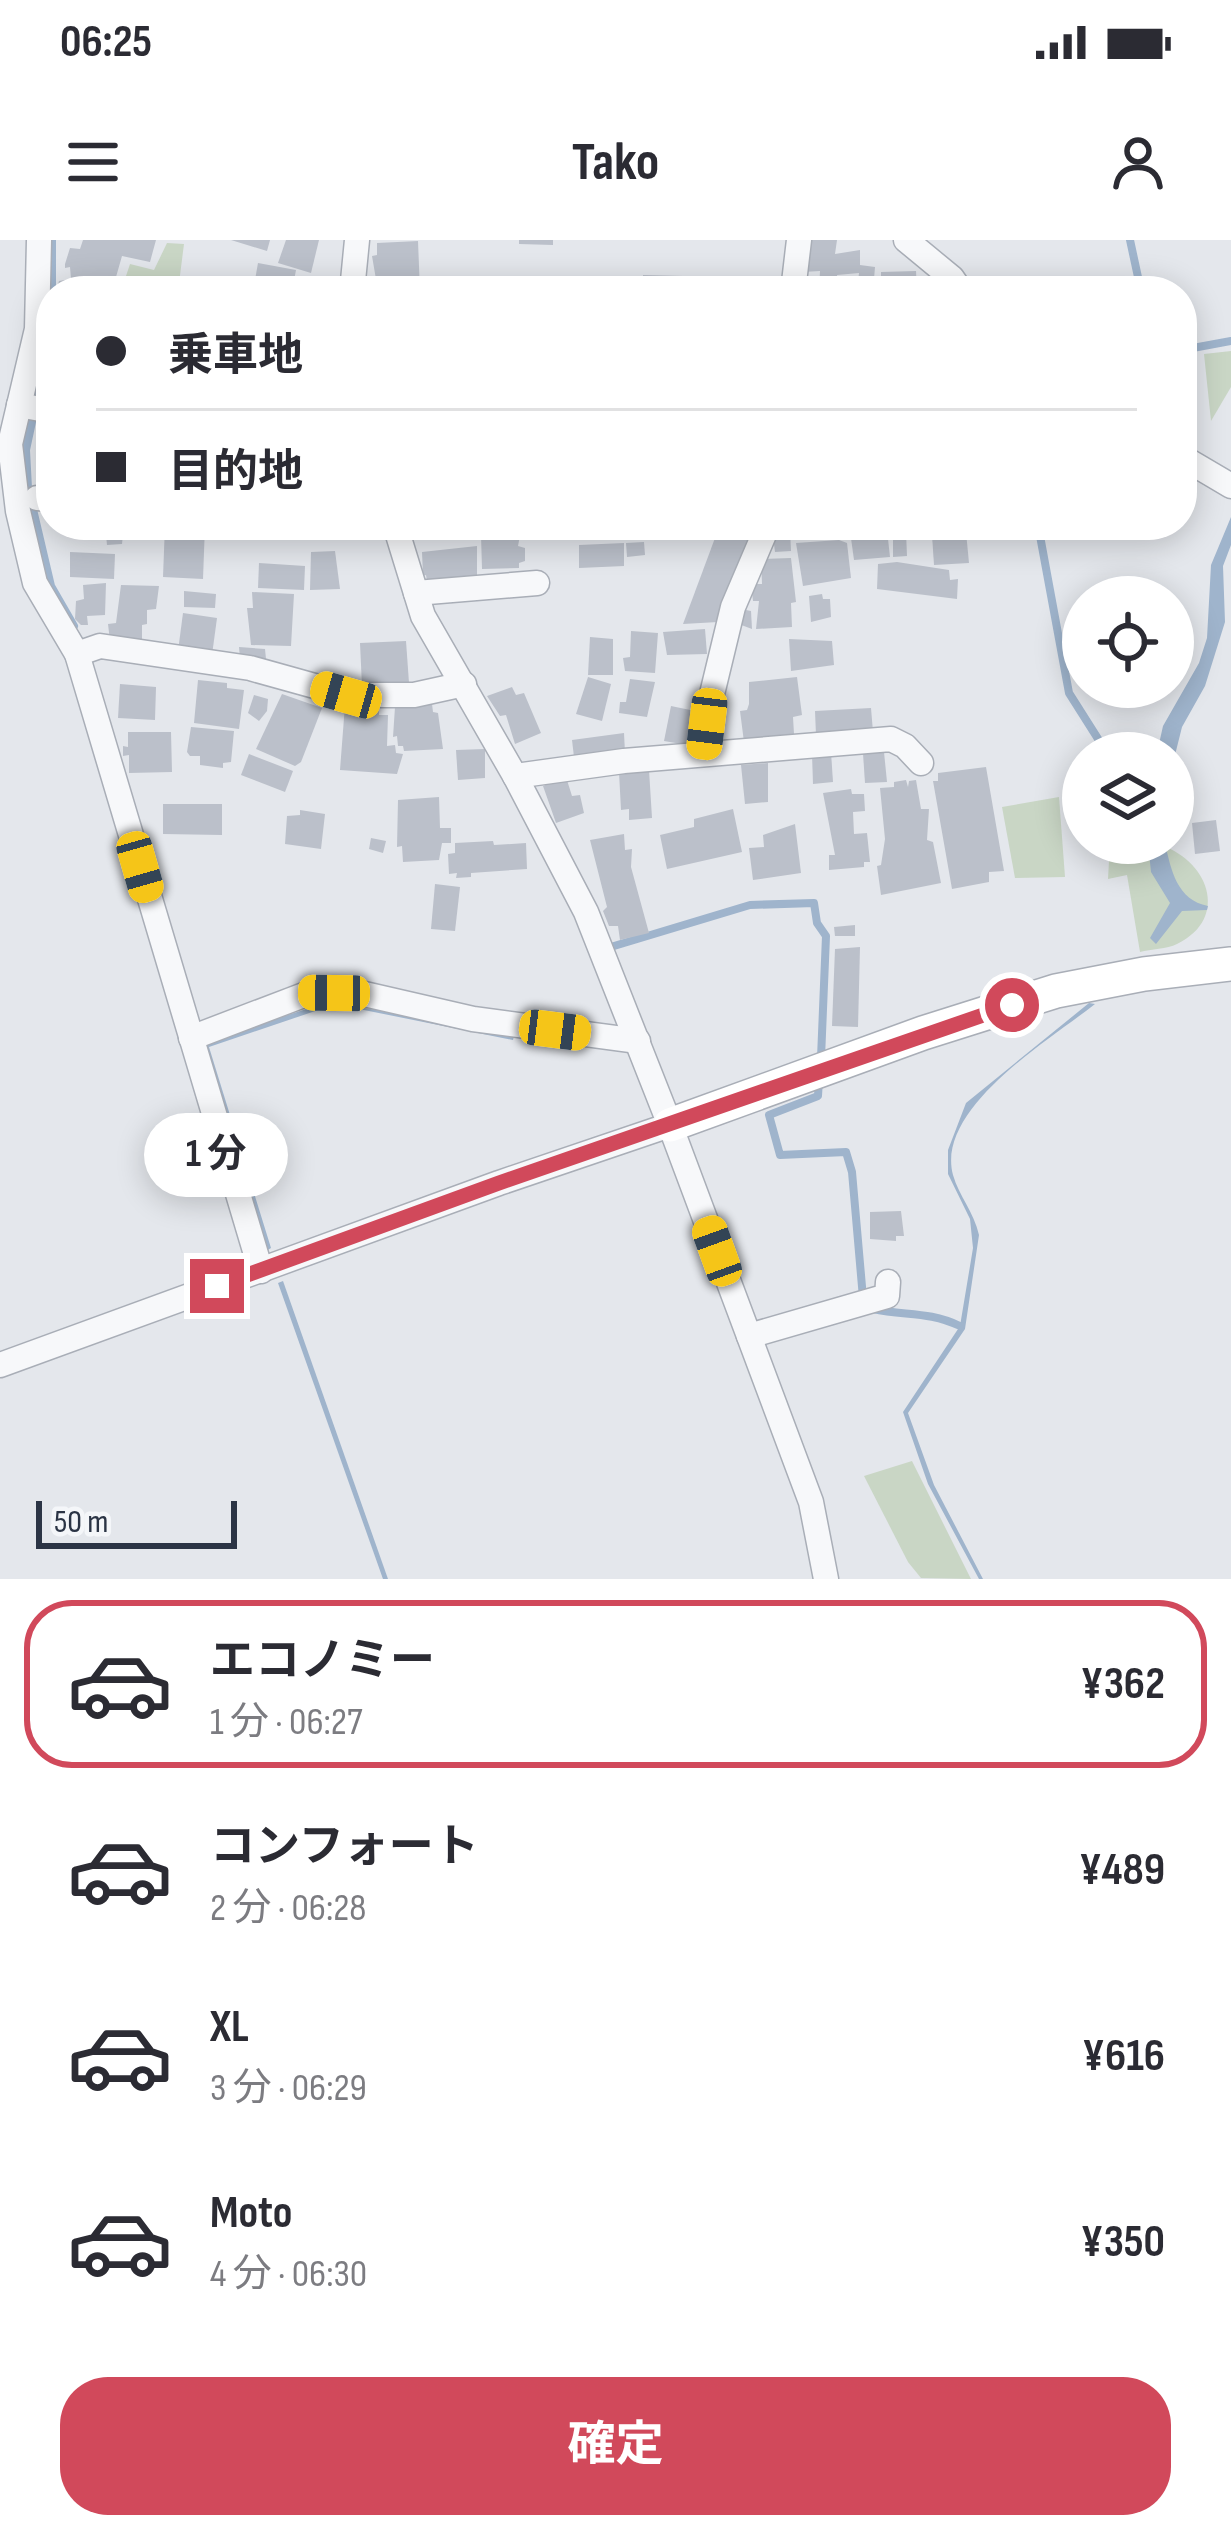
<!DOCTYPE html>
<html lang="ja">
<meta charset="utf-8">
<style>
body{margin:0;font-family:"Sofia Sans Condensed","Noto Sans JP",sans-serif;background:#f2f2f3;color:#2b2b33;height:100vh;display:flex;flex-direction:column;font-size:45px;white-space:nowrap}
*{box-sizing:border-box;margin:0}
p{font-size:39px;color:#7c7c81}
.icon{flex:none;width:66px;height:66px;fill:none;stroke:currentColor;stroke-width:2;stroke-linecap:round;stroke-linejoin:round}
.map{position:relative;height:1339px;overflow:hidden}
.details{display:flex;flex-direction:column;background:#fff;flex:1}
.details>*{flex:none}
.top-card{position:absolute;left:36px;top:36px;width:1161px;height:264px;border-radius:48px;box-shadow:0 6px 30px #0003;display:grid;align-content:center;height:264px;padding:0 60px;background:#fff}
.fabs{position:absolute;left:1062px;top:336px;display:grid;gap:24px}
.fabs a{display:grid;place-items:center;width:132px;height:132px;border-radius:50%;background:#fff;box-shadow:0 6px 30px #0003;font-size:60px}
.scale{position:absolute;left:36px;bottom:30px;width:201px;box-sizing:border-box;padding-left:12px;border:6px solid #2b3445;border-top:0;font-size:33px;line-height:42px;white-space:nowrap;color:#2b3445;-webkit-text-stroke:9px #f4f6f9;paint-order:stroke}
.end{position:absolute;width:54px;height:54px;margin:-27px;border:15px solid #d1495b;background:#fff;box-shadow:0 0 0 6px #fff}
.from{border-radius:50%}
.bubble{position:absolute;height:84px;border-radius:42px;background:#fff;box-shadow:0 6px 30px #0003;font-size:39px;font-weight:700;line-height:84px;text-align:center}
.car{position:absolute;width:36px;height:72px;margin:-36px -18px;border-radius:15px;box-shadow:0 0 9px 3px #0007;background:linear-gradient(#f5c518 24%,#345 0 40%,#f5c518 0 76%,#345 0 86%,#f5c518 0)}
.top-card b{display:flex;align-items:center;gap:42px;height:114px;font-size:45px}
.top-card b+b{border-top:3px solid #e1e1e2}
.top-card i{width:30px;height:30px;background:#2b2b33}
ul{padding:21px 0 0;list-style:none}
li{display:flex;align-items:center;gap:36px;height:168px;margin:0 24px 18px;padding:0 36px;border:6px solid transparent;border-radius:48px}
li div{flex:1}
li b{display:block;font-size:45px}
li em{font-style:normal;font-weight:700}
li.current{border-color:#d1495b}
li>.icon{width:108px;height:108px;stroke-width:1.5}
.cta{display:flex;gap:24px;margin-top:auto;padding:24px 60px}
.cta a{flex:1;height:138px;border-radius:48px;background:#d1495b;color:#fff;font-size:48px;font-weight:700;line-height:138px;text-align:center}
.status{display:flex;justify-content:space-between;align-items:center;height:84px;padding:0 60px;background:#fff;direction:ltr}
.status svg{height:33px;fill:currentColor}
header{display:flex;justify-content:space-between;align-items:center;height:156px;padding:0 60px;background:#fff;font-size:54px;font-weight:700}
.map>svg:first-child{display:block}
.green{fill:#c9d6c5}
.water{fill:#9fb4cc}
.lines{fill:none;stroke-linecap:round;stroke-linejoin:round}
.stream{stroke:#9fb4cc;stroke-width:8}
.building{fill:#bbc0ca}
.street-casing{stroke:#a9aeb7;stroke-width:27}
.secondary-casing{stroke:#a9aeb7;stroke-width:36}
.street{stroke:#f7f8fa;stroke-width:24}
.secondary{stroke:#fff;stroke-width:33}
.route{stroke:#d1495b;stroke-width:15}
</style>
<div class="status"><b>06:25</b><svg viewBox="0 0 49 12"><path d="M0 12V9h3v3zM5 12V6h3v6zM10 12V3h3v9zM15 12V0h3v12zM26 1h20v11H26zM47 4h2v5h-2z"/></svg></div>
<header><svg class="icon" aria-label="menu" viewBox="0 0 24 24"><path d="M4 6h16M4 12h16M4 18h16"/></svg>Tako<svg class="icon" aria-label="person" viewBox="0 0 24 24"><circle cx="12" cy="8" r="4"/><path d="M4 21q1-7 8-7t8 7"/></svg></header>
<div class="map">
<svg width="1231" height="1339" viewBox="0 0 1231 1339">
<rect width="100%" height="100%" fill="#e4e7ec"/>
<g class="green">
<path d="M167,3L184,4L178,51H121L130,24L154,30Z"/>
<path d="M1231,111V147L1211,181L1204,114Z"/>
<path d="M1059,557L1065,637L1015,638L1002,567Z"/>
<path d="M1110,603C1125,603 1143,600 1157,604C1208,618 1231,678 1177,704C1167,709 1151,709 1140,712L1127,635L1108,639Z"/>
<path d="M912,1221L971,1339L921,1338L908,1322L864,1236Z"/>
</g>
<g class="water">
<path d="M1231,277V305L1223,326L1225,382L1205,446L1182,487L1173,523V513H1157L1163,486L1199,423L1207,398L1211,325Z"/>
<path d="M1148,603H1165C1171,630 1177,660 1208,666L1207,670L1182,671L1156,704L1150,698L1170,663L1151,632Z"/>
<path d="M328,762L515,793L513,800L344,766H330L209,807L271,1008L266,1011L201,803Z"/>
<path d="M1089,763L1095,764C1051,799 935,868 953,935C959,956 974,972 979,995L965,1089L908,1173L934,1245L983,1339H979L928,1244L903,1172L960,1086L973,1008L970,979L948,934V910L966,863Z"/>
<path d="M283,1041L388,1339H383L278,1043Z"/>
</g>
<g class="lines">
<g class="stream">
<path d="M1130,0L1141,51"/>
<path d="M52,51V0"/>
<path d="M51,93L26,210L28,248L51,346L74,386"/>
<path d="M1182,110L1231,101"/>
<path d="M1038,285L1069,453L1107,513"/>
<path d="M1141,603L1148,615"/>
<path d="M614,706L750,665L814,663L817,683L826,696L821,818"/>
<path d="M819,839L818,856L769,875L780,915L846,912L852,932L863,1058"/>
<path d="M873,1069C906,1076 928,1071 960,1086"/>
</g>
</g>
<g class="building">
<path d="M83,0H156L150,22L122,16L112,51H56L59,41L71,39L70,27L65,28V24L70,8L80,9Z"/>
<path d="M231,0H270L267,11Z"/>
<path d="M286,0H319L311,33L278,23Z"/>
<path d="M519,0H553V5L519,4Z"/>
<path d="M806,0H837L835,14L860,10V25L875,27L873,51H857L859,33L837,35L838,51H819L820,31L803,32Z"/>
<path d="M418,1L420,51H378L372,16L377,15V3Z"/>
<path d="M258,23L296,30L292,51H253Z"/>
<path d="M916,31L917,51H881V32Z"/>
<path d="M643,35L683,36V51H643Z"/>
<path d="M49,121H51V157L41,155Z"/>
<path d="M1190,129L1193,172H1182V130Z"/>
<path d="M105,285H124L122,304L107,305Z"/>
<path d="M165,285H205L203,339L163,337Z"/>
<path d="M487,285H522L518,306L525,308V321L519,323V328L482,329L481,295H487Z"/>
<path d="M790,289L791,311L775,312L774,304L769,305L776,291Z"/>
<path d="M866,289L887,290L890,317L854,320L850,291Z"/>
<path d="M906,292L907,316L893,317V293Z"/>
<path d="M966,292L969,323L934,325L932,295Z"/>
<path d="M749,296L718,382L683,384L715,298Z"/>
<path d="M839,300L847,303L851,338L803,346L796,303Z"/>
<path d="M644,302L645,315L627,317L626,303Z"/>
<path d="M624,303V326L579,328V305Z"/>
<path d="M477,306V338L427,341L426,335L423,336L422,312Z"/>
<path d="M335,311L340,349L310,350L311,312Z"/>
<path d="M70,312L115,314L114,339L70,337Z"/>
<path d="M791,318L796,362L791,363L792,387L756,389L759,361H753L751,344H762L761,319Z"/>
<path d="M897,322L949,330L950,340L958,339L957,359L877,349L878,324Z"/>
<path d="M259,323L305,326L304,350L258,348Z"/>
<path d="M106,343L105,375L87,376L88,385H81L75,379L76,361L84,359L83,345Z"/>
<path d="M121,345L159,346L156,369L147,370V384L142,385V401H110L108,384L116,383Z"/>
<path d="M184,351L216,354L215,368L184,367Z"/>
<path d="M252,352L294,354L291,406L251,405L247,368H253Z"/>
<path d="M822,354L823,359H830L831,377L811,382L809,356Z"/>
<path d="M741,369L751,371L752,389L736,383Z"/>
<path d="M183,373L217,378L212,415L178,411Z"/>
<path d="M705,389L707,414L667,415L663,392Z"/>
<path d="M631,391L658,393L655,433L625,431L623,418L630,417Z"/>
<path d="M590,397L613,399V435H588Z"/>
<path d="M789,399L832,401L834,425L791,431Z"/>
<path d="M406,401L409,443L362,446L360,403Z"/>
<path d="M239,407L265,409L266,419L240,418Z"/>
<path d="M588,437L611,444L602,481L576,474Z"/>
<path d="M797,437L802,475L793,477L794,494L744,502L740,471L747,470L749,464V442Z"/>
<path d="M630,439L655,442L647,477L619,473L620,462H626Z"/>
<path d="M198,440L227,443V448L244,450L239,489L194,483Z"/>
<path d="M120,444L156,447L155,480L118,478Z"/>
<path d="M512,447L516,455L524,453L541,493L515,504L506,475L500,476L487,456Z"/>
<path d="M282,454L322,468L301,522L295,526L256,509Z"/>
<path d="M254,455L268,459L267,471L259,481L248,473Z"/>
<path d="M432,464L433,472L438,473L443,509L404,511L403,506H398L397,496L393,497L395,467Z"/>
<path d="M345,465H379V475H388L387,506L395,505L396,513L403,514L397,534L340,530Z"/>
<path d="M671,466L695,471L687,505L664,501Z"/>
<path d="M871,468L873,492L816,495L815,471Z"/>
<path d="M191,487L234,491L231,522L223,523V528L200,525V516H190L187,512Z"/>
<path d="M128,492H171L172,532L129,533V515L123,516V506L128,507Z"/>
<path d="M624,493L625,513L574,517L572,500Z"/>
<path d="M485,509V538L458,540L456,510Z"/>
<path d="M831,512L833,542L813,544L812,514Z"/>
<path d="M884,512L887,542L865,543L863,513Z"/>
<path d="M249,514L293,531L285,552L241,535Z"/>
<path d="M768,523V562L745,564L741,525Z"/>
<path d="M986,527L1004,631L989,632V642L952,649L933,541H938V533Z"/>
<path d="M649,530L652,578L629,580V569L621,570L619,532Z"/>
<path d="M566,537L572,556L580,555L584,573L556,583L543,546Z"/>
<path d="M906,540L908,547L909,541L916,540L921,569H929L927,600L933,602L941,643L881,655L877,626L881,625L885,599L880,548L894,547V542Z"/>
<path d="M851,549L852,554H864L865,571L853,572L854,594L867,593L870,622H864V627L829,630V615H835L823,553Z"/>
<path d="M439,557L440,588H451V603H442L439,620L403,622L402,606L397,607L398,560Z"/>
<path d="M163,564H222V595L163,594Z"/>
<path d="M733,569L742,612L667,629L660,595L694,587V579Z"/>
<path d="M300,570L325,574L321,609L285,604L287,576L300,575Z"/>
<path d="M1216,580L1220,611L1195,614L1192,583Z"/>
<path d="M795,584L801,633L753,640L749,608L764,607L763,595Z"/>
<path d="M624,594L625,610L632,609L631,627L649,693L620,700L618,686H609L603,671L607,667L590,600Z"/>
<path d="M371,598L386,601L383,613L369,609Z"/>
<path d="M493,601L494,605L526,603L527,629L471,633V637L456,638L457,633L449,634L448,614L455,613V603Z"/>
<path d="M435,644L460,647L455,691L431,689Z"/>
<path d="M855,685V696H835L834,687Z"/>
<path d="M860,707L858,787L832,786L835,709Z"/>
<path d="M901,971L904,996H896V1001L870,999V972Z"/>
</g>
<g class="lines">
<g class="street-casing">
<g id="street">
<path d="M39,0L37,89L10,204L18,271L35,343L77,414L261,1031"/>
<path d="M906,0L952,38L961,51"/>
<path d="M352,51L357,0"/>
<path d="M793,51L799,0"/>
<path d="M19,165L51,171"/>
<path d="M1182,217L1231,246"/>
<path d="M37,258L51,259"/>
<path d="M395,285L423,376L515,536L586,672L670,885L811,1262L826,1339"/>
<path d="M416,353L537,343"/>
<path d="M77,414L100,406L250,428L347,455H414L464,444"/>
<path d="M703,514L712,454L733,367L768,285"/>
<path d="M515,536L624,521L891,499L905,506L921,523"/>
<path d="M191,798L309,753H360L473,779L638,801"/>
<path d="M749,1096L887,1056L888,1042"/>
<path d="M0,1125L499,943L670,885"/>
</g>
</g>
<g class="secondary-casing">
<path id="secondary" d="M670,885L923,793L1056,751L1144,734L1231,724"/>
</g>
<use href="#street" class="street"/>
<use href="#secondary" class="secondary"/>
</g>
<g class="lines">
<path class="route" d="M217,1046L499,943L1012,765"/>
</g>
</svg>
<div class="fabs">
<a><svg class="icon" aria-label="locate" viewBox="0 0 24 24"><circle cx="12" cy="12" r="6"/><path d="M12 2v4M12 18v4M2 12h4M18 12h4"/></svg></a>
<a><svg class="icon" aria-label="layers" viewBox="0 0 24 24"><path d="M12 4l9 5-9 5-9-5zM3 14l9 5 9-5"/></svg></a>
</div>
<div class="scale">50 m</div>
<i class="end from" style="left:1012px;top:765px"></i>
<i class="end" style="left:217px;top:1046px"></i>
<div class="bubble" style="left:144px;top:873px;width:144px">1 分</div>
<i class="car" style="left:346px;top:455px;rotate:286deg"></i>
<i class="car" style="left:707px;top:484px;rotate:187deg"></i>
<i class="car" style="left:140px;top:627px;rotate:164deg"></i>
<i class="car" style="left:334px;top:753px;rotate:271deg"></i>
<i class="car" style="left:555px;top:790px;rotate:97deg"></i>
<i class="car" style="left:717px;top:1011px;rotate:340deg"></i>
<div class="top-card">
<b><i class="from"></i>乗車地</b>
<b><i></i>目的地</b>
</div>
</div>
<section class="details">
<ul>
<li class="current"><svg class="icon" aria-label="car" viewBox="0 0 24 24"><path d="M5 17H2v-5l4-1 3-4h7l3 4 3 1v5h-3M9 17h6M6 11h13"/><circle cx="7" cy="17" r="2"/><circle cx="17" cy="17" r="2"/></svg><div><b>エコノミー</b><p>1 分 · 06:27</p></div><em>¥362</em></li>
<li><svg class="icon" aria-label="car" viewBox="0 0 24 24"><path d="M5 17H2v-5l4-1 3-4h7l3 4 3 1v5h-3M9 17h6M6 11h13"/><circle cx="7" cy="17" r="2"/><circle cx="17" cy="17" r="2"/></svg><div><b>コンフォート</b><p>2 分 · 06:28</p></div><em>¥489</em></li>
<li><svg class="icon" aria-label="car" viewBox="0 0 24 24"><path d="M5 17H2v-5l4-1 3-4h7l3 4 3 1v5h-3M9 17h6M6 11h13"/><circle cx="7" cy="17" r="2"/><circle cx="17" cy="17" r="2"/></svg><div><b>XL</b><p>3 分 · 06:29</p></div><em>¥616</em></li>
<li><svg class="icon" aria-label="car" viewBox="0 0 24 24"><path d="M5 17H2v-5l4-1 3-4h7l3 4 3 1v5h-3M9 17h6M6 11h13"/><circle cx="7" cy="17" r="2"/><circle cx="17" cy="17" r="2"/></svg><div><b>Moto</b><p>4 分 · 06:30</p></div><em>¥350</em></li>
</ul>
<div class="cta"><a>確定</a></div>
</section>
